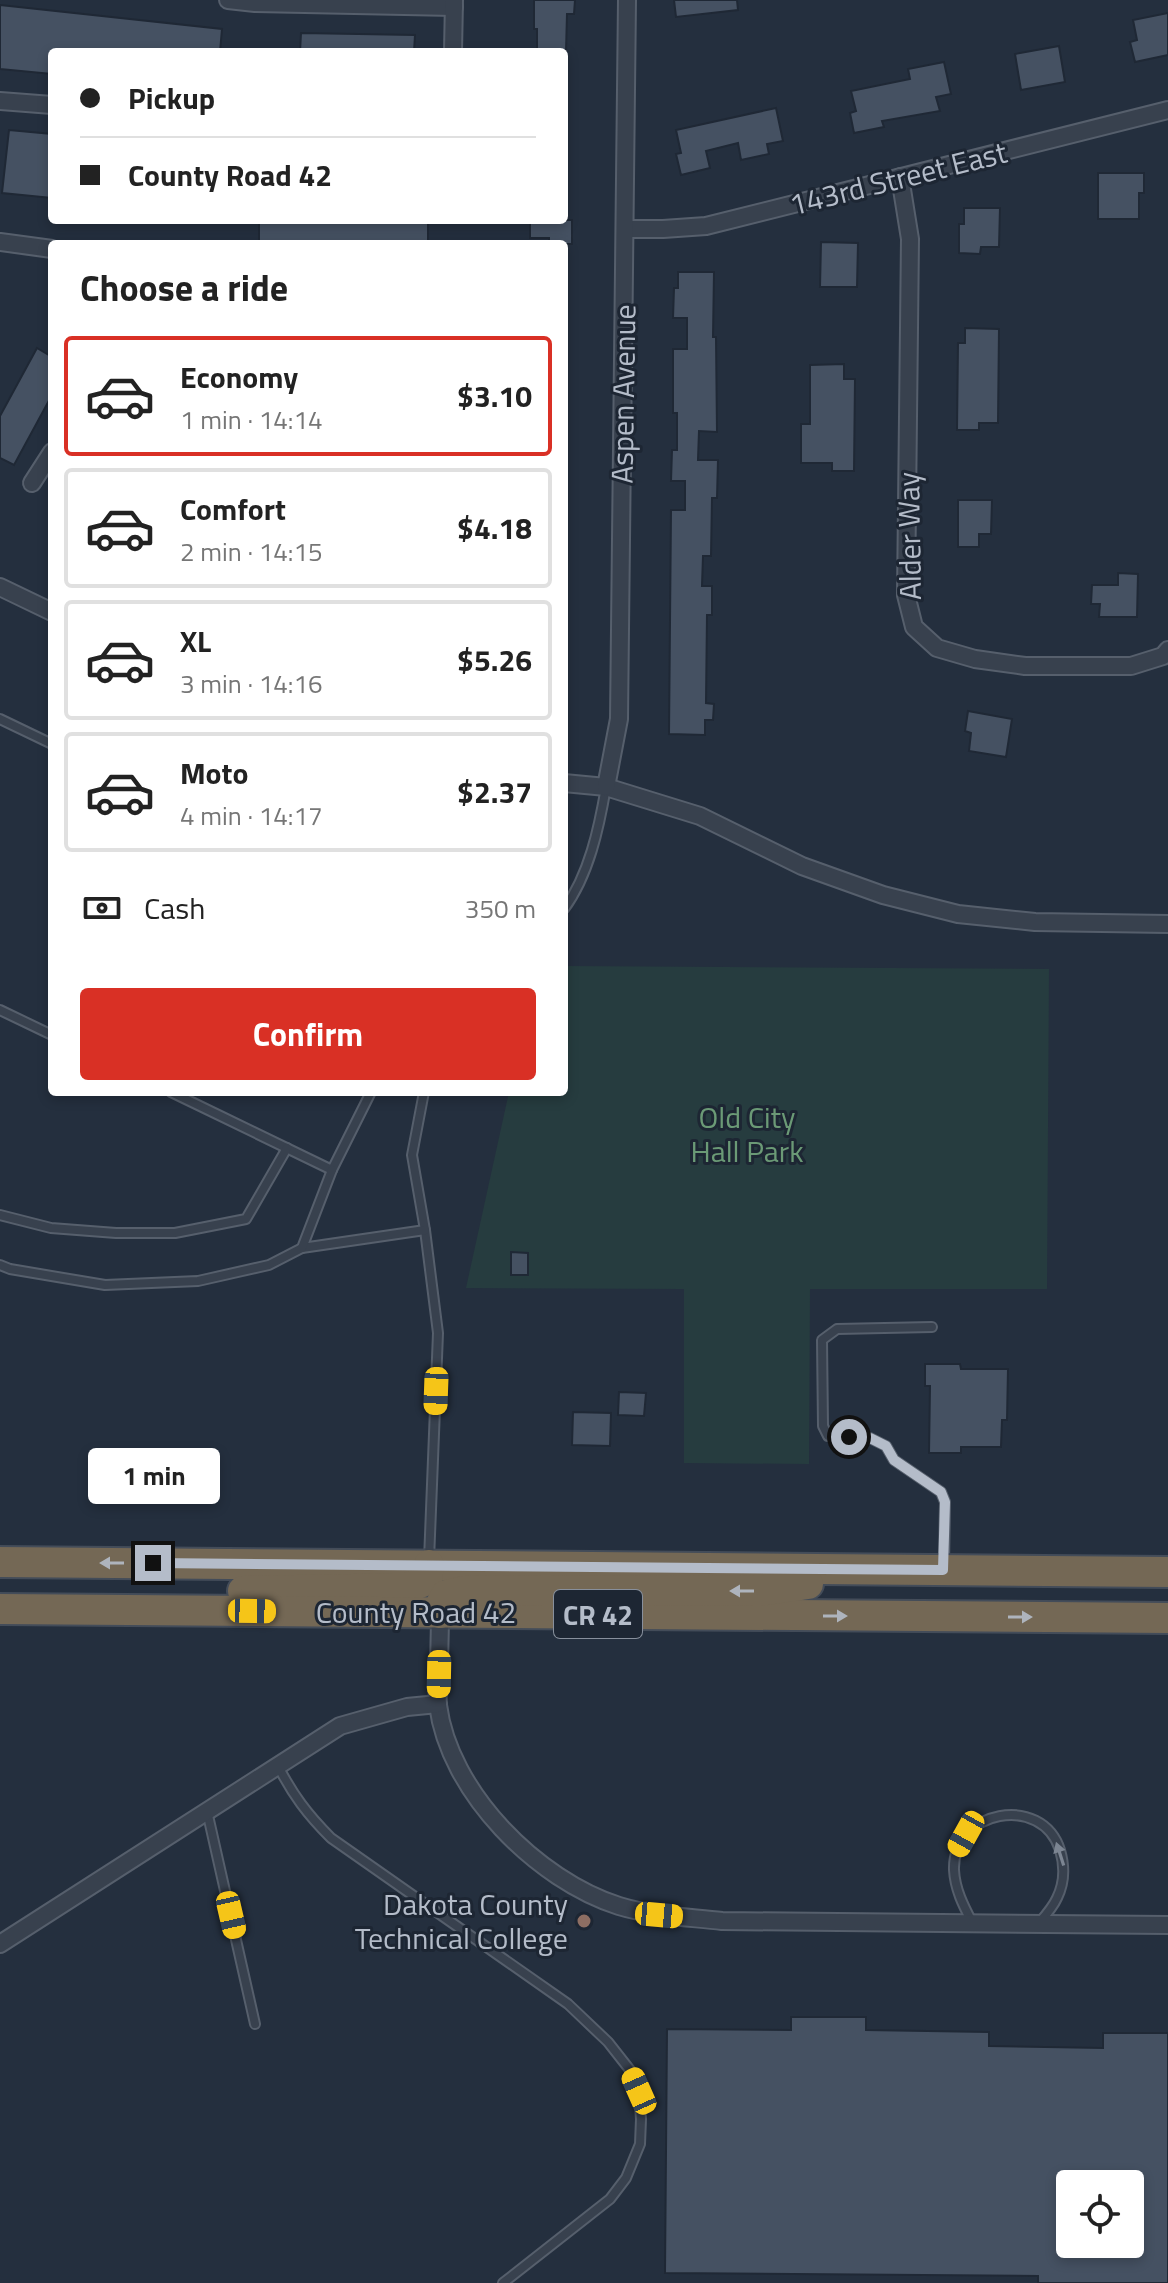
<!DOCTYPE html>
<meta charset="utf-8">
<style>
body{margin:0;font-family:"Titillium Web",sans-serif;background:#f2f2f2;color:#222;height:100vh;display:flex;flex-direction:column;font-size:30px;white-space:nowrap}
*{box-sizing:border-box;margin:0}
p{font-size:26px;color:#767676}
.icon{flex:none;width:44px;height:44px;fill:none;stroke:currentColor;stroke-width:2;stroke-linecap:round;stroke-linejoin:round}
.map{position:relative;flex:1;overflow:hidden}
.side{position:absolute;left:48px;top:240px;width:520px;height:856px;display:flex;flex-direction:column;background:#fff;border-radius:8px;box-shadow:0 4px 12px #0003}
.side>*{flex:none}
.hud{position:absolute;left:48px;top:48px;width:520px;height:176px;border-radius:8px;box-shadow:0 4px 12px #0003;display:grid;align-content:center;height:176px;padding:0 32px;background:#fff}
.buttons{position:absolute;left:1056px;top:2170px;display:grid;gap:16px}
.buttons a{display:grid;place-items:center;width:88px;height:88px;border-radius:8px;background:#fff;box-shadow:0 4px 12px #0003;font-size:40px}
.end{position:absolute;width:36px;height:36px;margin:-18px;border:10px solid #b4bcc9;background:#111;box-shadow:0 0 0 4px #111}
.from{border-radius:50%}
.bubble{position:absolute;height:56px;border-radius:8px;background:#fff;box-shadow:0 4px 12px #0003;font-size:26px;font-weight:700;line-height:56px;text-align:center}
.car{position:absolute;width:24px;height:48px;margin:-24px -12px;border-radius:10px;box-shadow:0 0 6px 2px #0007;background:linear-gradient(#f5c518 24%,#345 0 40%,#f5c518 0 76%,#345 0 86%,#f5c518 0)}
.hud b{display:flex;align-items:center;gap:28px;height:76px;font-size:30px}
.hud b+b{border-top:2px solid #e0e0e0}
.hud i{width:20px;height:20px;background:#222}
ul{padding:0;list-style:none}
li{display:flex;align-items:center;gap:24px;height:120px;margin:0 16px 12px;padding:0 16px;border:4px solid #e0e0e0;border-radius:8px}
li div{flex:1}
li b{display:block;font-size:30px}
li em{font-style:normal;font-weight:700}
li.current{border-color:#d93025}
li>.icon{width:72px;height:72px;stroke-width:1.5}
h2{padding:0 32px;font-size:36px;line-height:96px}
.pay{display:flex;align-items:center;gap:20px;height:88px;padding:0 32px;font-size:30px}
.pay p{margin-inline-start:auto}
.primary-button{display:flex;gap:16px;margin-top:auto;padding:16px 32px}
.primary-button a{flex:1;height:92px;border-radius:8px;background:#d93025;color:#fff;font-size:32px;font-weight:700;line-height:92px;text-align:center}
.map>svg:first-child{display:block}
.green{fill:#263c3f}
.building{fill:#455162;stroke:#1f2835;stroke-width:2;fill-rule:evenodd}
.lines{fill:none;stroke-linecap:round;stroke-linejoin:round}
.lane-casing{stroke:#565f6c;stroke-width:12}
.street-casing{stroke:#565f6c;stroke-width:20}
.highway-casing{stroke:#434c59;stroke-width:34}
.lane{stroke:#38414e;stroke-width:8}
.street{stroke:#38414e;stroke-width:16}
.highway{stroke:#746855;stroke-width:30}
.oneway{fill:#aeb4bd}
.oneway2{fill:#7c8592}
.route{stroke:#b4bcc9;stroke-width:10}
.education-dot{fill:#8d6e63;stroke:#1d2633;stroke-width:3}
.labels{text-anchor:middle;dominant-baseline:central;stroke-width:6;stroke-linejoin:round;paint-order:stroke}
.shield{fill:#1d2633;stroke:#878f9c;stroke-width:2}
.shield-label{font-size:28px;font-weight:bold;fill:#b4bcc9}
.street-label{font-size:30px;fill:#b4bcc9;stroke:#1d2633}
.park-label{font-size:30px;fill:#6b9a76;stroke:#1d2633}
.poi-label{font-size:30px;fill:#b4bcc9;stroke:#1d2633;text-anchor:end}
</style>
<div class="map">
<svg width="1168" height="2283" viewBox="0 0 1168 2283">
<rect width="100%" height="100%" fill="#242f3e"/>
<path class="green" d="M564,966L1049,969L1047,1289H810L809,1464L684,1463V1289L466,1288L509,1092H564Z"/>
<g class="building">
<path d="M534,0H575L574,14H567L566,52H537V29H534Z"/>
<path d="M674,0H737L738,10L676,17Z"/>
<path d="M0,5L222,29L220,52H52V74L0,69Z"/>
<path d="M1168,13V55L1135,62L1130,42L1137,40L1133,20Z"/>
<path d="M301,33L415,35L414,52H300Z"/>
<path d="M1059,46L1065,82L1021,90L1015,54Z"/>
<path d="M944,62L951,94L936,97L940,111L882,121L884,127L854,133L850,113L856,111L851,91L910,79L908,69Z"/>
<path d="M776,108L783,141L767,144L769,154L741,160L738,143L706,151L710,168L681,175L676,154L681,153L676,130Z"/>
<path d="M9,130L52,134V198L2,193Z"/>
<path d="M1098,173H1144V193H1139V219H1098Z"/>
<path d="M964,208H1000L999,247H981L980,254L959,253V224H964Z"/>
<rect x="259" y="220" width="169" height="24"/>
<path d="M530,220H572V244H549V238H530Z"/>
<path d="M821,242L858,243L857,287H820Z"/>
<path d="M678,272H714L713,337H716L717,432L699,431L698,460H718L717,498H712L711,556H703L702,586H712V615H707L706,703L714,704L713,720H705V735L669,734L671,510H685V481H671L672,450H677V413H673V349H687V318H673L674,288H678Z"/>
<path d="M965,328L999,329L998,423H979V430H957L958,343H965Z"/>
<path d="M37,348L52,357V395L14,465L0,458V416Z"/>
<path d="M844,364V379H855L854,471H832V463H801V424H810V365Z"/>
<path d="M958,500H992L991,534H979V547H958Z"/>
<path d="M1118,573L1138,574L1137,617H1099L1100,604H1091L1092,585H1118Z"/>
<path d="M968,711L1012,719L1006,757L969,751L971,733L965,731Z"/>
<path d="M511,1252L528,1253V1275H511Z"/>
<path d="M925,1364H960L961,1369H1008L1007,1420H1002L1001,1447H961V1453H929L930,1386H925Z"/>
<path d="M619,1392L646,1393L644,1416L618,1415Z"/>
<path d="M573,1412L611,1413L610,1446L572,1445Z"/>
<path d="M791,2017H866V2030L989,2032V2046L1103,2048V2033H1168V2283H1038V2276L665,2273L667,2029L791,2030ZM1070,2184H1130V2244H1070Z"/>
</g>
<g class="lines">
<g class="lane-casing">
<g id="lane">
<path d="M0,719L52,744"/>
<path d="M564,909C589,875 599,828 606,787"/>
<path d="M0,1010L52,1035"/>
<path d="M171,1092L332,1170L371,1092"/>
<path d="M424,1092L412,1155L425,1230L438,1333L429,1560"/>
<path d="M0,1215L51,1228L116,1233H175L246,1219L287,1148"/>
<path d="M302,1248L425,1230"/>
<path d="M0,1265L10,1269L105,1285L198,1281L269,1265L302,1248L332,1170"/>
<path d="M932,1327L837,1329L822,1340L823,1426L828,1436L870,1438L886,1446L894,1460L941,1492L945,1502L944,1566"/>
<path d="M278,1766C293,1795 307,1814 331,1838L568,2004L608,2042L630,2070L639,2091L641,2119L640,2144L626,2178L610,2199L503,2283"/>
<path d="M207,1811L255,2024"/>
<path d="M972,1922C963,1905 955,1889 954,1870C952,1810 1042,1793 1060,1850C1065,1867 1065,1882 1057,1898C1053,1907 1046,1915 1039,1923"/>
</g>
</g>
<g class="street-casing">
<g id="street">
<path d="M228,0L255,3L454,7"/>
<path d="M453,52L454,0"/>
<path d="M0,101L52,105"/>
<path d="M900,177L910,239L906,595L914,627L937,648L975,659L1025,666H1131L1163,656L1168,650"/>
<path d="M625,229H663L706,226L1168,110"/>
<path d="M0,242L52,249"/>
<path d="M32,483L52,452"/>
<path d="M0,587L52,612"/>
<path d="M564,783L606,787L700,816L802,866L883,895L958,914L1035,922L1168,924"/>
<path d="M606,787L619,719L627,0"/>
<path d="M440,1613C440,1633 439,1654 439,1674C438,1684 437,1695 438,1705C449,1792 537,1880 619,1906C652,1916 687,1917 722,1921L1168,1925"/>
<path d="M0,1944L340,1726L407,1707L438,1704"/>
</g>
</g>
<g class="highway-casing">
<g id="highway">
<path d="M0,1562L1168,1572"/>
<path d="M243,1591L407,1588L427,1580L429,1565"/>
<path d="M0,1609L1168,1618"/>
<path d="M440,1613L441,1604L446,1595L463,1591L544,1590L761,1591L808,1584"/>
</g>
</g>
<use href="#lane" class="lane"/>
<use href="#street" class="street"/>
<use href="#highway" class="highway"/>
</g>
<defs><path id="oneway-solid" d="M-6-.8H1V-3.2L6.5 0L1 3.2V.8H-6Z" transform="scale(2)"/></defs>
<g class="oneway">
<use href="#oneway-solid" transform="translate(112 1563) rotate(-180)"/>
<use href="#oneway-solid" transform="translate(742 1591) rotate(-180)"/>
<use href="#oneway-solid" transform="translate(835 1616)"/>
<use href="#oneway-solid" transform="translate(1020 1617)"/>
</g>
<use class="oneway2" href="#oneway-solid" transform="translate(1060 1854) rotate(-108)"/>
<g class="lines">
<path class="route" d="M153,1563L943,1570L945,1502L941,1492L894,1460L886,1446L870,1438L849,1437"/>
</g>
<circle class="education-dot" cx="584" cy="1921" r="8"/>
<g class="labels">
<rect class="shield" x="554" y="1590" width="88" height="48" rx="6"/>
<g class="shield-label">
<text x="598" y="1614">CR 42</text>
</g>
<g class="street-label">
<text transform="translate(898 178) rotate(-14)">143rd Street East</text>
<text transform="translate(623 394) rotate(-89)">Aspen Avenue</text>
<text transform="translate(909 536) rotate(-91)">Alder Way</text>
<text x="416" y="1612">County Road 42</text>
</g>
<g class="park-label">
<text x="747" y="1117">Old City<tspan x="747" dy="34">Hall Park</tspan></text>
</g>
<g class="poi-label">
<text x="568" y="1904">Dakota County<tspan x="568" dy="34">Technical College</tspan></text>
</g>
</g>
</svg>
<div class="buttons">
<a><svg class="icon" aria-label="locate" viewBox="0 0 24 24"><circle cx="12" cy="12" r="6"/><path d="M12 2v4M12 18v4M2 12h4M18 12h4"/></svg></a>
</div>
<i class="end from" style="left:849px;top:1437px"></i>
<i class="end" style="left:153px;top:1563px"></i>
<div class="bubble" style="left:88px;top:1448px;width:132px">1 min</div>
<i class="car" style="left:436px;top:1391px;rotate:182deg"></i>
<i class="car" style="left:252px;top:1611px;rotate:91deg"></i>
<i class="car" style="left:439px;top:1674px;rotate:181deg"></i>
<i class="car" style="left:966px;top:1834px;rotate:209deg"></i>
<i class="car" style="left:231px;top:1915px;rotate:167deg"></i>
<i class="car" style="left:659px;top:1915px;rotate:95deg"></i>
<i class="car" style="left:639px;top:2091px;rotate:336deg"></i>
<div class="hud">
<b><i class="from"></i>Pickup</b>
<b><i></i>County Road 42</b>
</div>
<section class="side">
<h2>Choose a ride</h2>
<ul>
<li class="current"><svg class="icon" aria-label="car" viewBox="0 0 24 24"><path d="M5 17H2v-5l4-1 3-4h7l3 4 3 1v5h-3M9 17h6M6 11h13"/><circle cx="7" cy="17" r="2"/><circle cx="17" cy="17" r="2"/></svg><div><b>Economy</b><p>1 min · 14:14</p></div><em>$3.10</em></li>
<li><svg class="icon" aria-label="car" viewBox="0 0 24 24"><path d="M5 17H2v-5l4-1 3-4h7l3 4 3 1v5h-3M9 17h6M6 11h13"/><circle cx="7" cy="17" r="2"/><circle cx="17" cy="17" r="2"/></svg><div><b>Comfort</b><p>2 min · 14:15</p></div><em>$4.18</em></li>
<li><svg class="icon" aria-label="car" viewBox="0 0 24 24"><path d="M5 17H2v-5l4-1 3-4h7l3 4 3 1v5h-3M9 17h6M6 11h13"/><circle cx="7" cy="17" r="2"/><circle cx="17" cy="17" r="2"/></svg><div><b>XL</b><p>3 min · 14:16</p></div><em>$5.26</em></li>
<li><svg class="icon" aria-label="car" viewBox="0 0 24 24"><path d="M5 17H2v-5l4-1 3-4h7l3 4 3 1v5h-3M9 17h6M6 11h13"/><circle cx="7" cy="17" r="2"/><circle cx="17" cy="17" r="2"/></svg><div><b>Moto</b><p>4 min · 14:17</p></div><em>$2.37</em></li>
</ul>
<div class="pay"><svg class="icon" aria-label="cash" viewBox="0 0 24 24"><path d="M3 7h18v10H3z"/><circle cx="12" cy="12" r="2"/></svg>Cash<p>350 m</p></div>
<div class="primary-button"><a>Confirm</a></div>
</section>
</div>
